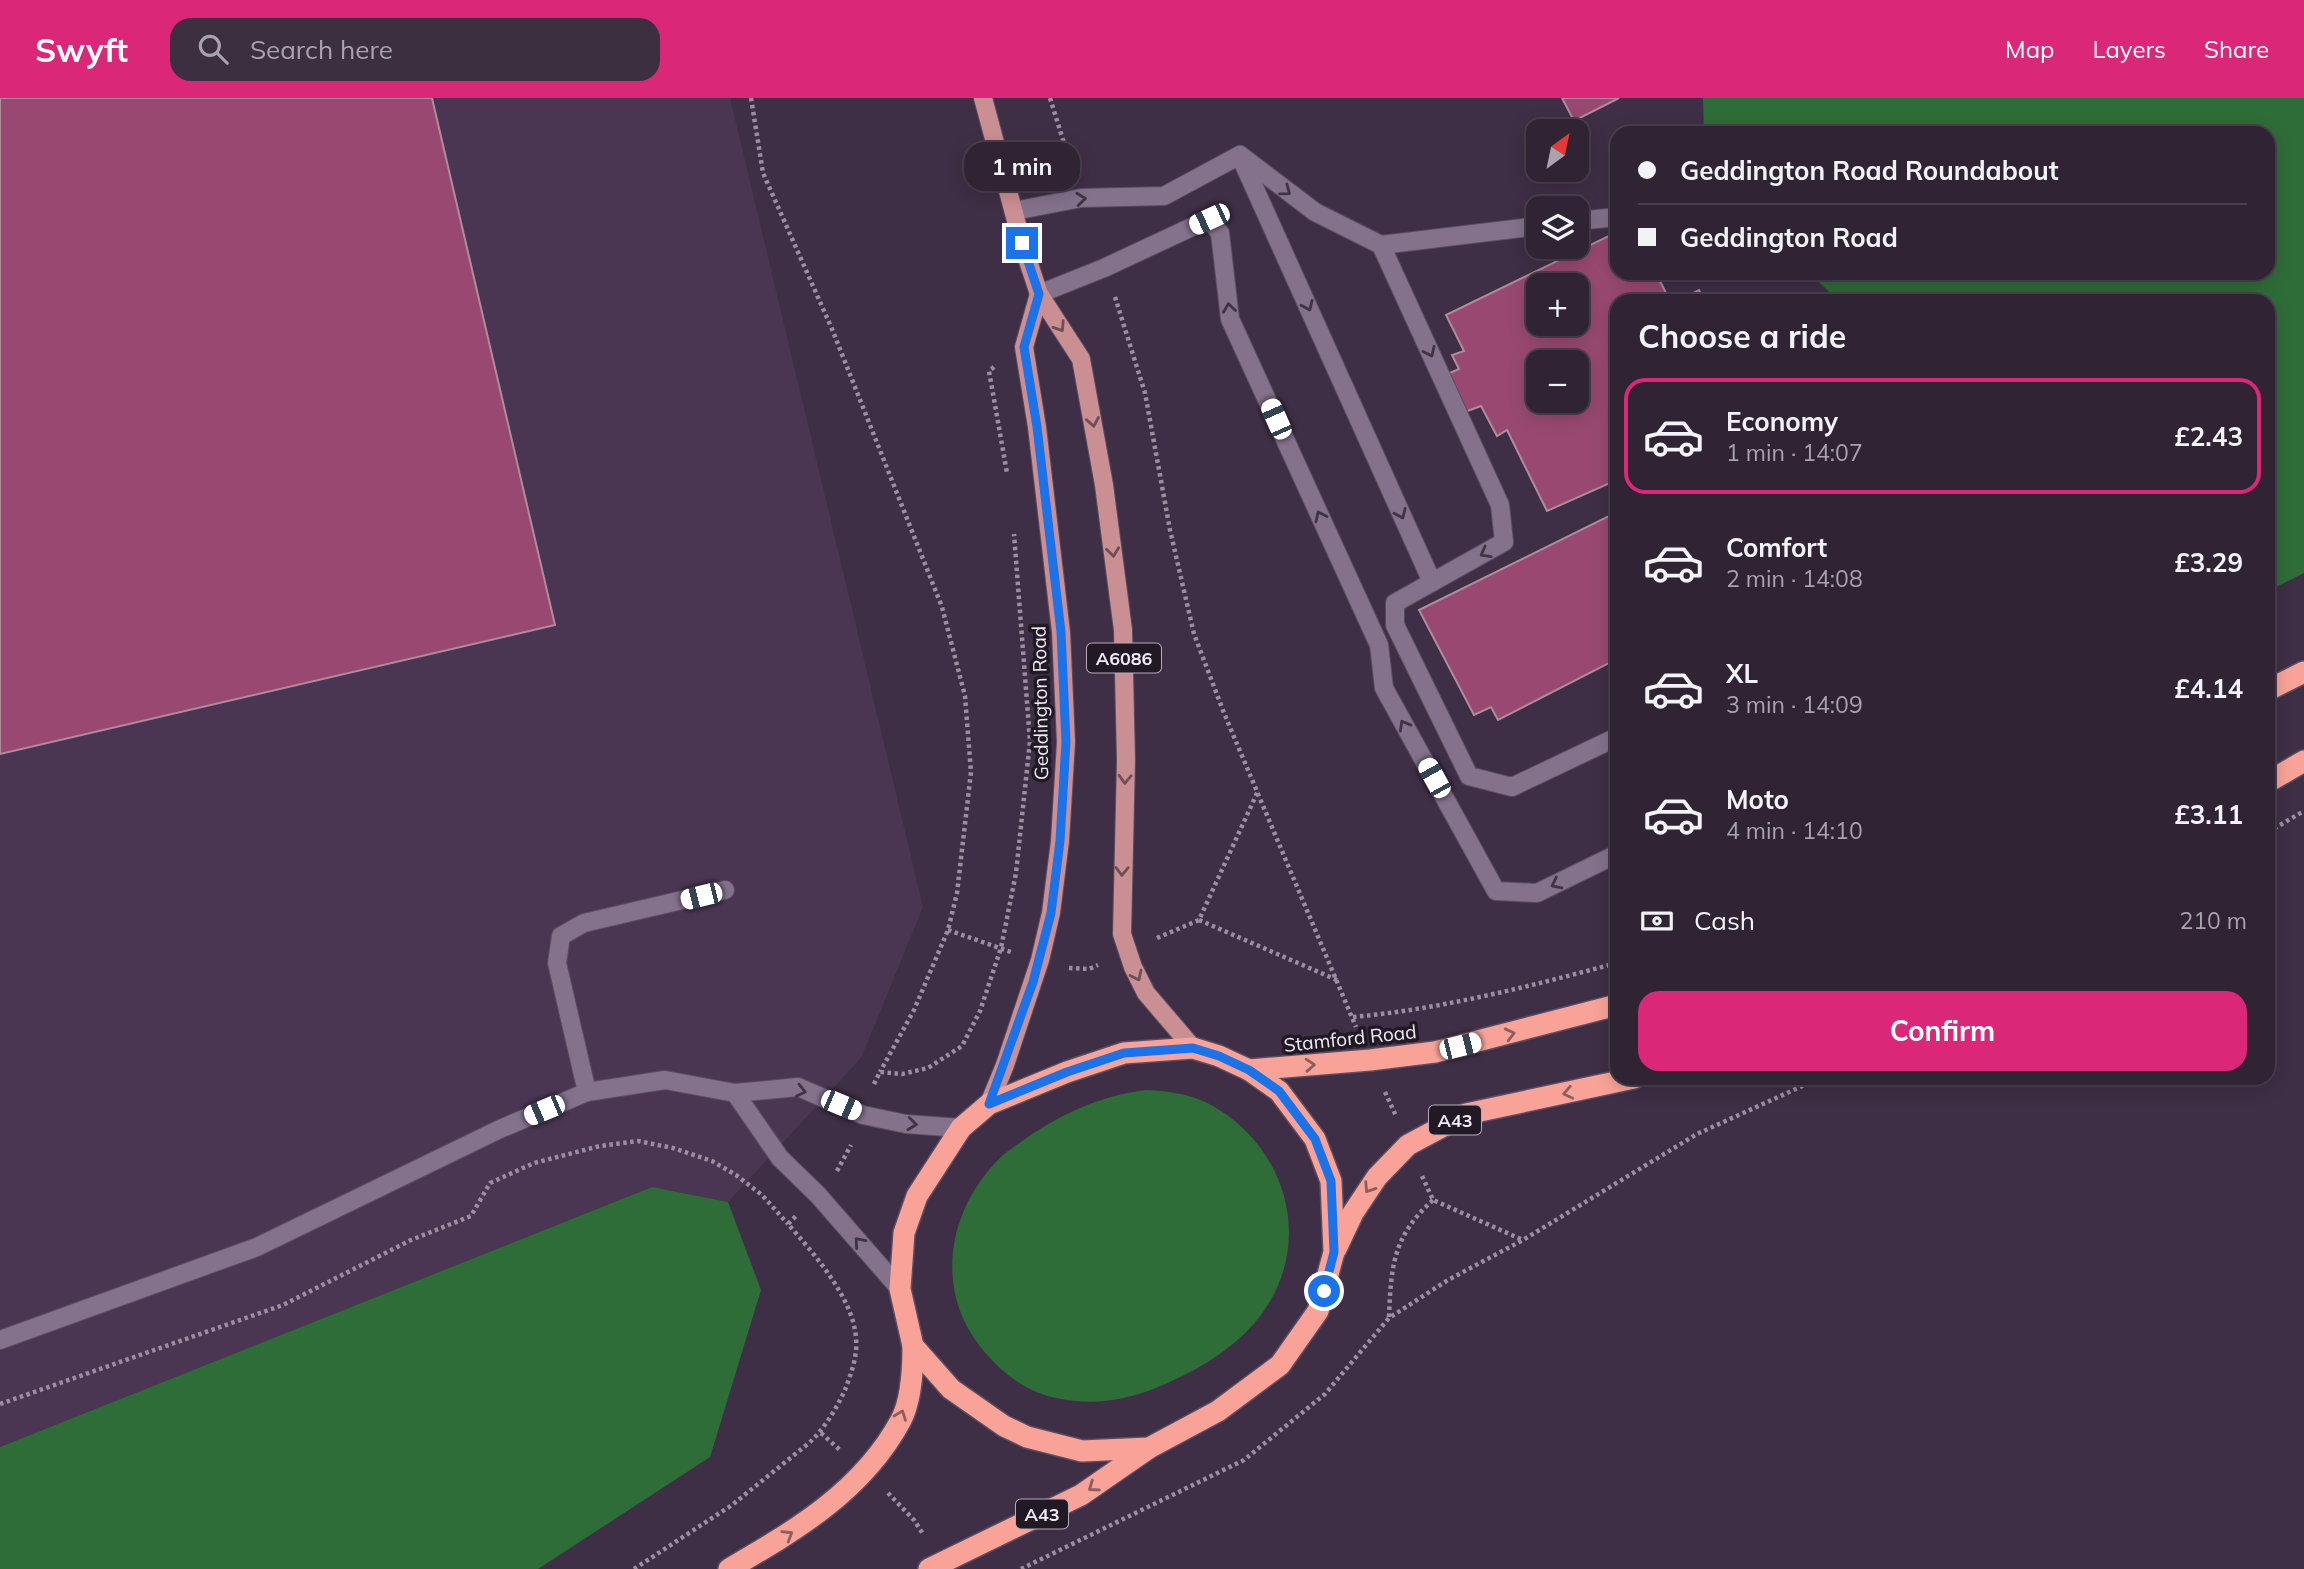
<!DOCTYPE html>
<meta charset="utf-8">
<style>
body{margin:0;font-family:Mulish,sans-serif;background:#3b2f40;color:#f1f3f6;height:100vh;display:flex;flex-direction:column;font-size:26px;white-space:nowrap}
*{box-sizing:border-box;margin:0}
p{font-size:23px;color:#a7a4ac}
.icon{flex:none;width:38px;height:38px;fill:none;stroke:currentColor;stroke-width:2;stroke-linecap:round;stroke-linejoin:round}
.map{position:relative;flex:1;overflow:hidden}
.side{position:absolute;left:1610px;top:196px;width:665px;height:791px;display:flex;flex-direction:column;background:#2f2334;border-radius:21px;box-shadow:0 4px 18px #0003,0 0 0 2px #4a404f}
.side>*{flex:none}
.hud{position:absolute;left:1610px;top:28px;width:665px;height:154px;border-radius:21px;box-shadow:0 4px 18px #0003,0 0 0 2px #4a404f;display:grid;align-content:center;height:154px;padding:0 28px;background:#2f2334}
.needle{width:46px;rotate:33deg}
.fabs{position:absolute;left:1526px;top:21px;display:grid;gap:14px}
.fabs a{display:grid;place-items:center;width:63px;height:63px;border-radius:14px;background:#2f2334;box-shadow:0 4px 18px #0003,0 0 0 2px #4a404f;font-size:35px}
.end{position:absolute;width:32px;height:32px;margin:-16px;border:9px solid #1a73e8;background:#fff;box-shadow:0 0 0 4px #fff}
.from{border-radius:50%}
.bubble{position:absolute;height:49px;border-radius:21px;background:#2f2334;box-shadow:0 4px 18px #0003,0 0 0 2px #4a404f;font-size:23px;font-weight:700;line-height:49px;text-align:center}
.car{position:absolute;width:21px;height:42px;margin:-21px -10px;border-radius:9px;box-shadow:0 0 5px 2px #0007;background:linear-gradient(#fff 24%,#345 0 40%,#fff 0 76%,#345 0 86%,#fff 0)}
.hud b{display:flex;align-items:center;gap:24px;height:66px;font-size:26px}
.hud b+b{border-top:2px solid #4a404f}
.hud i{width:18px;height:18px;background:#f1f3f6}
ul{padding:0;list-style:none}
li{display:flex;align-items:center;gap:21px;height:116px;margin:0 14px 10px;padding:0 14px;border:4px solid transparent;border-radius:21px}
li div{flex:1}
li b{display:block;font-size:26px}
li em{font-style:normal;font-weight:700}
li.active{border-color:#db2777}
li>.icon{width:63px;height:63px;stroke-width:1.5}
h2{padding:0 28px;font-size:32px;line-height:84px}
.pay{display:flex;align-items:center;gap:18px;height:77px;padding:0 28px;font-size:26px}
.pay p{margin-inline-start:auto}
.primary-button{display:flex;gap:14px;margin-top:auto;padding:14px 28px}
.primary-button a{flex:1;height:80px;border-radius:21px;background:#db2777;color:#fff;font-size:28px;font-weight:700;line-height:80px;text-align:center}
header{display:flex;align-items:center;gap:42px;box-sizing:border-box;height:98px;padding:0 35px;background:#db2777;color:#fff}
header strong{font-size:33px}
nav{display:flex;gap:38px;margin-inline-start:auto;font-size:24px}
.search{width:490px;height:63px;background:#3b2f40;display:flex;align-items:center;gap:18px;box-sizing:border-box;padding:0 24px;border-radius:21px;color:#a7a4ac;font-size:26px}
.map>svg:first-child{display:block}
.built{fill:#4a3653}
.green{fill:#2f6d38}
.building{fill:#994971;stroke:#ae8d9b;stroke-width:2;fill-rule:evenodd}
.lines{fill:none;stroke-linecap:round;stroke-linejoin:round}
.lane-casing{stroke:#5b4d61;stroke-width:20}
.primary-casing{stroke:#5b4d61;stroke-width:20}
.highway-casing{stroke:#5b4d61;stroke-width:24}
.path{stroke:#9b8ea1;stroke-width:4.5;stroke-dasharray:3.5 3.5;stroke-linecap:butt}
.lane{stroke:#84728c;stroke-width:18}
.primary{stroke:#ca8f93;stroke-width:18}
.highway{stroke:#f9a398;stroke-width:21}
.oneway{stroke:#3f3444}
.oneway2{stroke:#6d4f56}
.oneway3{stroke:#8d5e5e}
.route{stroke:#1a73e8;stroke-width:9}
.labels{text-anchor:middle;dominant-baseline:central;stroke-width:7;stroke-linejoin:round;paint-order:stroke}
.shield{fill:#211a25;stroke:#b5acb9;stroke-width:2}
.shield-label{font-size:18px;font-weight:bold;fill:#f4eaf9}
.street-label{font-size:19px;fill:#f4eaf9;stroke:#211a25}
</style>
<header>
<strong>Swyft</strong>
<div class="search"><svg class="icon" aria-label="search" viewBox="0 0 24 24"><circle cx="10" cy="10" r="6"/><path d="M15 15l6 6"/></svg>Search here</div>
<nav><a>Map</a><a>Layers</a><a>Share</a></nav>
</header>
<div class="map">
<svg width="2304" height="1471" viewBox="0 0 2304 1471">
<rect width="100%" height="100%" fill="#3f2f46"/>
<path class="built" d="M0,0H730L923,809L861,960L728,1104L652,1089L0,1349Z"/>
<g class="green">
<path d="M1703,0H2304V475L2268,493V203H1839L1809,175H2268V35H1704Z"/>
<path d="M1146,992C1166,993 1184,995 1203,1003C1280,1039 1315,1134 1267,1208C1247,1240 1212,1264 1178,1280C1140,1299 1103,1309 1061,1301C1026,1295 1000,1274 979,1247C934,1189 949,1110 1000,1060C1007,1053 1017,1047 1025,1041C1063,1015 1100,998 1146,992Z"/>
<path d="M652,1089L728,1104L761,1192L710,1359L538,1471H0V1349Z"/>
</g>
<g class="building">
<path d="M0,0H432L555,527L0,656Z"/>
<path d="M1562,0H1619L1574,23Z"/>
<path d="M1617,134V175H1656L1670,203H1617V394L1612,384L1547,413L1507,332L1497,338L1481,308L1462,315L1445,277L1459,271L1452,257L1464,253L1446,217ZM1538,187H1577V226H1538ZM1538,264H1577V303H1538Z"/>
<path d="M1699,192L1704,203H1677Z"/>
<path d="M1617,414V561L1498,622L1491,609L1474,617L1419,512Z"/>
</g>
<g class="lines">
<g class="lane-casing">
<g id="lane">
<path d="M1241,60L1432,484"/>
<path d="M1014,113L1081,100L1164,98L1240,57L1315,114L1381,147L1500,407L1504,444L1395,505V527L1469,678L1512,689L1617,639"/>
<path d="M1577,123L1617,119"/>
<path d="M1381,147L1538,128"/>
<path d="M1039,196L1104,170L1209,121L1220,135L1230,221L1379,547L1384,590L1496,793L1537,795L1617,756"/>
<path d="M587,994L557,865L561,838L584,825L725,792"/>
<path d="M735,995L780,1060L818,1097L900,1191"/>
<path d="M0,1242L257,1149L500,1031L587,994L665,982L735,995L798,989L863,1017L906,1026L961,1030"/>
</g>
</g>
<g class="primary-casing">
<g id="primary">
<path d="M983,0L1022,145L1039,196L1081,261L1104,387L1123,532L1126,662L1122,836L1133,869L1146,895L1193,950"/>
<path d="M989,1006L1005,967L1040,862L1051,815L1060,743L1066,644L1061,534L1037,329L1024,249L1039,196"/>
</g>
</g>
<g class="highway-casing">
<g id="highway">
<path d="M2268,592L2304,574"/>
<path d="M2268,684L2304,663"/>
<path d="M1193,950L1219,958L1249,972L1279,993L1315,1041L1331,1083L1334,1154L1318,1213L1280,1267L1218,1313L1149,1350L1082,1353L1027,1339L1004,1328L951,1291L913,1248L900,1191L904,1135L917,1098L961,1030L989,1006L1067,974L1124,955Z"/>
<path d="M1249,972L1370,962L1435,954L1617,907"/>
<path d="M1336,1151L1353,1115L1377,1079L1408,1047L1466,1016L1634,980"/>
<path d="M729,1471C796,1432 863,1393 901,1322C911,1303 913,1269 913,1248"/>
<path d="M929,1471L1081,1397L1149,1350"/>
</g>
</g>
<g class="path">
<path d="M751,0L763,75L832,231L942,509L965,598L971,674L957,795L948,832L914,912L880,974"/>
<path d="M1050,0L1072,71"/>
<path d="M1115,199L1145,295L1170,432L1194,536L1224,615L1356,929"/>
<path d="M994,269L989,273L1007,375"/>
<path d="M2268,734L2304,713"/>
<path d="M1199,822L1337,882"/>
<path d="M948,832L1011,854"/>
<path d="M1157,840L1199,822L1258,693"/>
<path d="M1069,870L1089,871L1098,867"/>
<path d="M1353,919C1442,911 1531,888 1617,865"/>
<path d="M874,986L880,974L902,976L928,970L962,948L980,913L1001,850L1016,775L1030,643L1014,436"/>
<path d="M1385,994L1396,1018"/>
<path d="M837,1073L851,1047"/>
<path d="M1422,1078L1433,1102L1523,1142"/>
<path d="M1389,1219C1391,1168 1393,1138 1433,1102"/>
<path d="M0,1306L283,1207L411,1142L471,1118L490,1085L534,1065L600,1048L638,1043L673,1050L712,1063L736,1077L762,1097L788,1126"/>
<path d="M821,1335L840,1352"/>
<path d="M888,1395L914,1422L923,1436"/>
<path d="M634,1471L732,1407L809,1345C825,1330 836,1311 845,1292C851,1276 858,1257 856,1240C853,1199 813,1155 788,1126L796,1118"/>
<path d="M1021,1471L1244,1362L1325,1296L1389,1220L1448,1182L1523,1142L1697,1036L1820,980"/>
</g>
<use href="#lane" class="lane"/>
<use href="#primary" class="primary"/>
<use href="#highway" class="highway"/>
</g>
<defs><path id="oneway-chevron" d="M-2-3.5L2.5 0L-2 3.5" fill="none" stroke-width="1.6" stroke-linecap="round" stroke-linejoin="round" transform="scale(1.75)"/></defs>
<g class="oneway">
<use href="#oneway-chevron" transform="translate(1286 93) rotate(37)"/>
<use href="#oneway-chevron" transform="translate(1081 101) rotate(-6)"/>
<use href="#oneway-chevron" transform="translate(1308 208) rotate(66)"/>
<use href="#oneway-chevron" transform="translate(1229 210) rotate(-98)"/>
<use href="#oneway-chevron" transform="translate(1430 254) rotate(65)"/>
<use href="#oneway-chevron" transform="translate(1401 416) rotate(66)"/>
<use href="#oneway-chevron" transform="translate(1320 418) rotate(-115)"/>
<use href="#oneway-chevron" transform="translate(1485 455) rotate(151)"/>
<use href="#oneway-chevron" transform="translate(1404 627) rotate(-119)"/>
<use href="#oneway-chevron" transform="translate(1556 786) rotate(154)"/>
<use href="#oneway-chevron" transform="translate(801 993) rotate(13)"/>
<use href="#oneway-chevron" transform="translate(912 1026) rotate(6)"/>
<use href="#oneway-chevron" transform="translate(859 1144) rotate(-131)"/>
</g>
<g class="oneway2">
<use href="#oneway-chevron" transform="translate(1060 229) rotate(57)"/>
<use href="#oneway-chevron" transform="translate(1093 324) rotate(80)"/>
<use href="#oneway-chevron" transform="translate(1113 454) rotate(83)"/>
<use href="#oneway-chevron" transform="translate(1125 681) rotate(92)"/>
<use href="#oneway-chevron" transform="translate(1122 773) rotate(91)"/>
<use href="#oneway-chevron" transform="translate(1137 878) rotate(64)"/>
</g>
<g class="oneway3">
<use href="#oneway-chevron" transform="translate(1510 936) rotate(-14)"/>
<use href="#oneway-chevron" transform="translate(1310 967) rotate(-4)"/>
<use href="#oneway-chevron" transform="translate(1568 995) rotate(168)"/>
<use href="#oneway-chevron" transform="translate(1369 1090) rotate(123)"/>
<use href="#oneway-chevron" transform="translate(901 1317) rotate(-69)"/>
<use href="#oneway-chevron" transform="translate(1093 1389) rotate(145)"/>
<use href="#oneway-chevron" transform="translate(788 1437) rotate(-31)"/>
</g>
<g class="lines">
<path class="route" d="M1022,145L1039,196L1024,249L1037,329L1061,534L1066,644L1060,743L1051,815L1033,884L989,1006L1067,974L1124,955L1193,950L1219,958L1249,972L1279,993L1315,1041L1331,1083L1334,1154L1324,1193"/>
</g>
<g class="labels">
<g class="shield">
<rect x="1087" y="545.5" width="74" height="29" rx="5"/>
<rect x="1429" y="1007.5" width="52" height="29" rx="5"/>
<rect x="1016" y="1401.5" width="52" height="29" rx="5"/>
</g>
<g class="shield-label">
<text x="1124" y="560">A6086</text>
<text x="1455" y="1022">A43</text>
<text x="1042" y="1416">A43</text>
</g>
<g class="street-label">
<text transform="translate(1040 605) rotate(-91)">Geddington Road</text>
<text transform="translate(1350 940) rotate(-6)">Stamford Road</text>
</g>
</g>
</svg>
<div class="fabs">
<a><svg class="needle" viewBox="-14 -14 28 28"><path d="M0-13l5 13h-10z" fill="#e53935"/><path d="M0 13l5-13h-10z" fill="#a7a4ac"/></svg></a>
<a><svg class="icon" aria-label="layers" viewBox="0 0 24 24"><path d="M12 4l9 5-9 5-9-5zM3 14l9 5 9-5"/></svg></a>
<a>+</a>
<a>−</a>
</div>
<i class="end from" style="left:1324px;top:1193px"></i>
<i class="end" style="left:1022px;top:145px"></i>
<div class="bubble" style="left:964px;top:44px;width:116px">1 min</div>
<i class="car" style="left:1209px;top:121px;rotate:245deg"></i>
<i class="car" style="left:1276px;top:321px;rotate:336deg"></i>
<i class="car" style="left:1434px;top:680px;rotate:331deg"></i>
<i class="car" style="left:701px;top:798px;rotate:256deg"></i>
<i class="car" style="left:1460px;top:948px;rotate:76deg"></i>
<i class="car" style="left:841px;top:1007px;rotate:113deg"></i>
<i class="car" style="left:544px;top:1012px;rotate:247deg"></i>
<div class="hud">
<b><i class="from"></i>Geddington Road Roundabout</b>
<b><i></i>Geddington Road</b>
</div>
<section class="side">
<h2>Choose a ride</h2>
<ul>
<li class="active"><svg class="icon" aria-label="car" viewBox="0 0 24 24"><path d="M5 17H2v-5l4-1 3-4h7l3 4 3 1v5h-3M9 17h6M6 11h13"/><circle cx="7" cy="17" r="2"/><circle cx="17" cy="17" r="2"/></svg><div><b>Economy</b><p>1 min · 14:07</p></div><em>£2.43</em></li>
<li><svg class="icon" aria-label="car" viewBox="0 0 24 24"><path d="M5 17H2v-5l4-1 3-4h7l3 4 3 1v5h-3M9 17h6M6 11h13"/><circle cx="7" cy="17" r="2"/><circle cx="17" cy="17" r="2"/></svg><div><b>Comfort</b><p>2 min · 14:08</p></div><em>£3.29</em></li>
<li><svg class="icon" aria-label="car" viewBox="0 0 24 24"><path d="M5 17H2v-5l4-1 3-4h7l3 4 3 1v5h-3M9 17h6M6 11h13"/><circle cx="7" cy="17" r="2"/><circle cx="17" cy="17" r="2"/></svg><div><b>XL</b><p>3 min · 14:09</p></div><em>£4.14</em></li>
<li><svg class="icon" aria-label="car" viewBox="0 0 24 24"><path d="M5 17H2v-5l4-1 3-4h7l3 4 3 1v5h-3M9 17h6M6 11h13"/><circle cx="7" cy="17" r="2"/><circle cx="17" cy="17" r="2"/></svg><div><b>Moto</b><p>4 min · 14:10</p></div><em>£3.11</em></li>
</ul>
<div class="pay"><svg class="icon" aria-label="cash" viewBox="0 0 24 24"><path d="M3 7h18v10H3z"/><circle cx="12" cy="12" r="2"/></svg>Cash<p>210 m</p></div>
<div class="primary-button"><a>Confirm</a></div>
</section>
</div>
